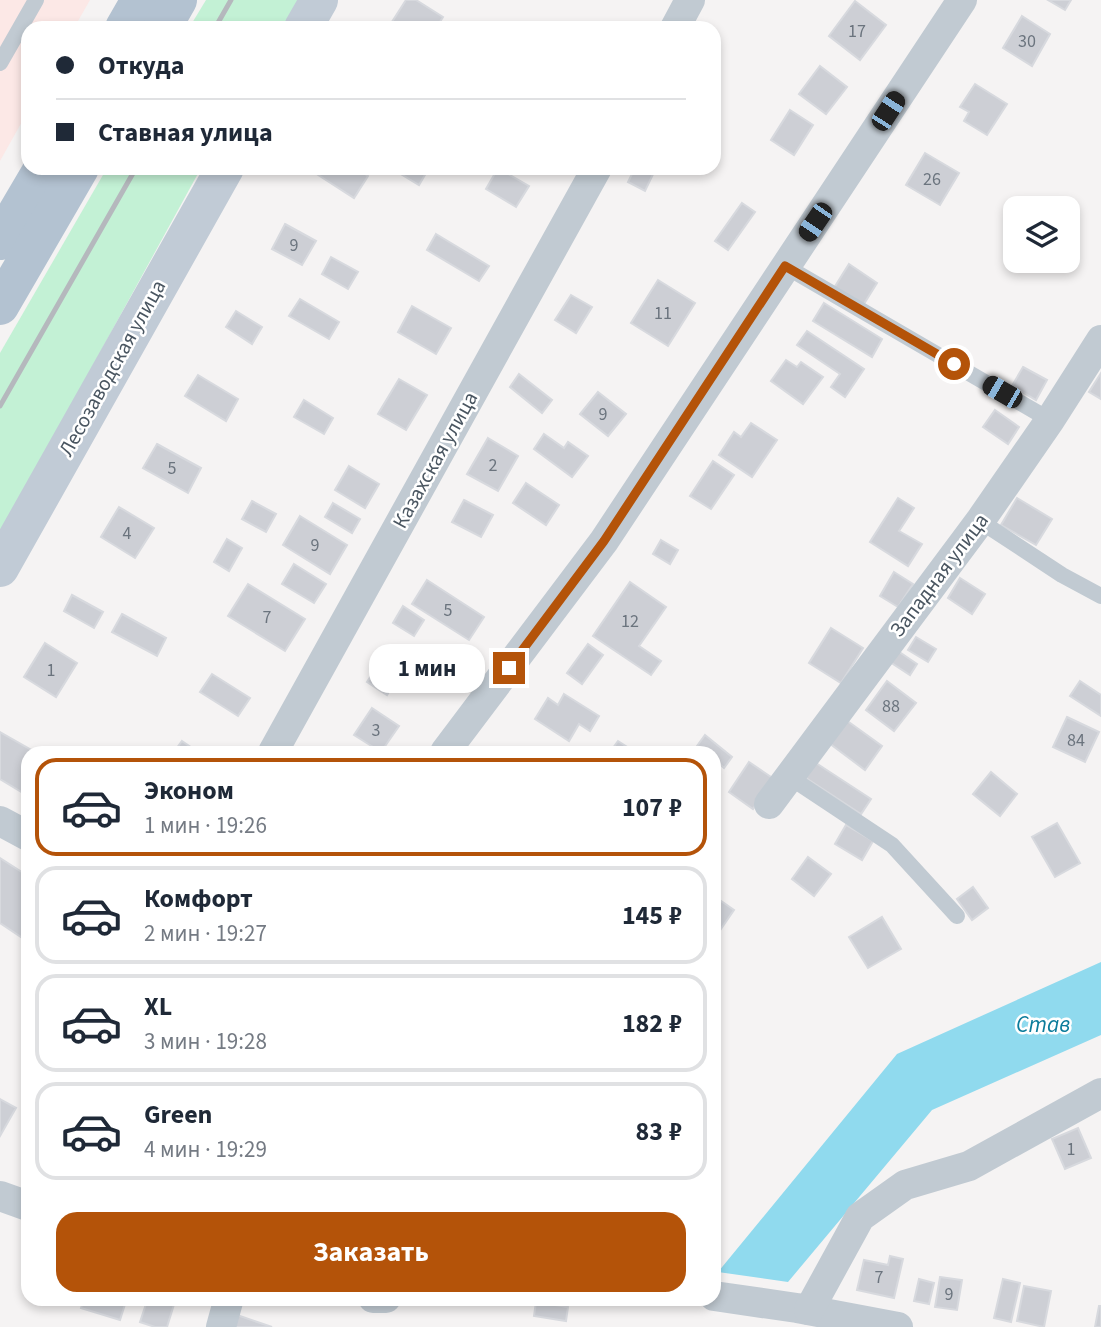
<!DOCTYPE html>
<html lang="ru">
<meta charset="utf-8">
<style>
body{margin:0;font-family:"Source Sans 3",sans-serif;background:#f2f2f3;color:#1f2937;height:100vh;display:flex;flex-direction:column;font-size:26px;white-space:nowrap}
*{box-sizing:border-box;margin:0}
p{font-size:23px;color:#747a83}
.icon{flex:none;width:38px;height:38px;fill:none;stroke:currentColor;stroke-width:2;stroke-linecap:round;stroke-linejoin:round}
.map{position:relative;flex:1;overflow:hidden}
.details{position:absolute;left:21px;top:746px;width:700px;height:560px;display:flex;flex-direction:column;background:#fff;border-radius:21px;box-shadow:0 4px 10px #0003}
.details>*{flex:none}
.top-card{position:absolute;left:21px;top:21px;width:700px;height:154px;border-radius:21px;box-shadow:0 4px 10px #0003;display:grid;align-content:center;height:154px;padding:0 35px;background:#fff}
.fabs{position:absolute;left:1003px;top:196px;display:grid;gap:14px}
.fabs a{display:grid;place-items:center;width:77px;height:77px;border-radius:14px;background:#fff;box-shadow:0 4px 10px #0003;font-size:35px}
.end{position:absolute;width:32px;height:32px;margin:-16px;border:9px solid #b45309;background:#fff;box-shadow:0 0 0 4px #fff}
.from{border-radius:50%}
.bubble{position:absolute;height:49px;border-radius:21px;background:#fff;box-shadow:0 4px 10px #0003;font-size:23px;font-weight:700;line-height:49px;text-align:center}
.car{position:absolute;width:21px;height:42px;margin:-21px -10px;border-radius:9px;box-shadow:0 0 5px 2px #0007;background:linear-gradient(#222 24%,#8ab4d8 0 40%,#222 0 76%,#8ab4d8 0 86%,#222 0)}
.top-card b{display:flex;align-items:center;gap:24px;height:66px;font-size:26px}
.top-card b+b{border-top:2px solid #e0e1e3}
.top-card i{width:18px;height:18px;background:#1f2937}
ul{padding:12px 0 0;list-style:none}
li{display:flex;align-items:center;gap:21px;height:98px;margin:0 14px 10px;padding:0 21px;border:4px solid #e0e1e3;border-radius:21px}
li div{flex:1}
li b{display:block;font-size:26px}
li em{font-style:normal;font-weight:700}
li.current{border-color:#b45309}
li>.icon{width:63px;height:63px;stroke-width:1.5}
.cta{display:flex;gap:14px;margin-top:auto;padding:14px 35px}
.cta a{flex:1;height:80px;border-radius:21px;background:#b45309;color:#fff;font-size:28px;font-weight:700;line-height:80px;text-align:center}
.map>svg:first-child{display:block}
.medical{fill:#fce8e6}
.green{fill:#c3f1d5}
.water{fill:#90daee}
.building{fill:#cdcfd5;stroke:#d7d9de;stroke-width:2}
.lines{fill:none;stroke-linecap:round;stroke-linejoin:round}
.lane{stroke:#c1cad2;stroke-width:16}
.street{stroke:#c1cad2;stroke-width:30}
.secondary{stroke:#c1cbd6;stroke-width:38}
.primary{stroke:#b3c2d1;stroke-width:38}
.rail{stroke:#b5b8bd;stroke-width:5}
.route{stroke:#b45309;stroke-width:9}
.labels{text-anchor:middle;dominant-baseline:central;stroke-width:5;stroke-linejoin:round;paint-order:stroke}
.number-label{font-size:18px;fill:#6b747e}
.street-label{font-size:21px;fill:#4a5661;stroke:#fff}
.water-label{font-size:23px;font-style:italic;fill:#0c7c9b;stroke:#fff}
</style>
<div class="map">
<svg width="1101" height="1327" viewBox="0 0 1101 1327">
<rect width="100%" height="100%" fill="#f5f3f3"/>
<path class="medical" d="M0,0H90L74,28H28V111L0,161Z"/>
<g class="green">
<path d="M206,0H298L282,28H189Z"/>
<path d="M107,168H201L0,535V353Z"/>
</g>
<path class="water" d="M1101,962V1035L932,1110L788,1282L718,1272L897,1054Z"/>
<g class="building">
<path d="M406,0H416L443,17L436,28H395L390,25Z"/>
<path d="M1048,0H1071L1065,10Z"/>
<path d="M855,1L886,25L860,60L829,36Z"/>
<path d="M1022,16L1050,34L1032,66L1003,48Z"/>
<path d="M820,66L847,87L826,114L799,94Z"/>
<path d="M975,84L1007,104L987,135L964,121L969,112L960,107Z"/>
<path d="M790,110L813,125L794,155L771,140Z"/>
<path d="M925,153L959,173L940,205L906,185Z"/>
<path d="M314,168H356L368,176L354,198L312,171Z"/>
<path d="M391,168H429L419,185Z"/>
<path d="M498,168L529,186L516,207L486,189Z"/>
<path d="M635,168H656L645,191L628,182Z"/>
<path d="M742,203L755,212L728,250L715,241Z"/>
<path d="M285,224L316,241L302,265L272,249Z"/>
<path d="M436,234L489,266L479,281L427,250Z"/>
<path d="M331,257L358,272L348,289L322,274Z"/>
<path d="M849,264L877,283L862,307L834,288Z"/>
<path d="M658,280L695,303L668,346L631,323Z"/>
<path d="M571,295L592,307L576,333L555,320Z"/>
<path d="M300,299L339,322L329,339L289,316Z"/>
<path d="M824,303L882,339L872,357L813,321Z"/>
<path d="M412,306L451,328L436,354L398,332Z"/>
<path d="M236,311L262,327L252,344L226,327Z"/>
<path d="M807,331L864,369L845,397L831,387L840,374L797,345Z"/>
<path d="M786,360L797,367L801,362L823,377L803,404L771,381Z"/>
<path d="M1023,367L1047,380L1036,400L1012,386Z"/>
<path d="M1101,373V399L1089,392Z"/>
<path d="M519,374L552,400L542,413L510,387Z"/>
<path d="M198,375L238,399L226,421L185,396Z"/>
<path d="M399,379L427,395L406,430L378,414Z"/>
<path d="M598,392L626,414L608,436L580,414Z"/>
<path d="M304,400L333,418L324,434L294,417Z"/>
<path d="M995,410L1019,427L1008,444L983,427Z"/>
<path d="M751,423L777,440L752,477L719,455L734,432L741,437Z"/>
<path d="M544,434L564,448L568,442L588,456L572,477L534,449Z"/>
<path d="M488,438L518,456L498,491L467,474Z"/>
<path d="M157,444L201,468L188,493L143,468Z"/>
<path d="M713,461L734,475L711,509L690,496Z"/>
<path d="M349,466L379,484L365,508L335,490Z"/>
<path d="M526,483L559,505L546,525L513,503Z"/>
<path d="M898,498L914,508L899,531L922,544L908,566L870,542Z"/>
<path d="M1017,498L1052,519L1036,545L1001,525Z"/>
<path d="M464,500L493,515L481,537L452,522Z"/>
<path d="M252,501L276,514L266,532L242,519Z"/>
<path d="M333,503L360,519L352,533L325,517Z"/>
<path d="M119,507L154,528L135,558L101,537Z"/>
<path d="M300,516L347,545L330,574L283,545Z"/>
<path d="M227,539L242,548L229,571L214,562Z"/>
<path d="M661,540L678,550L670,564L653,554Z"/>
<path d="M294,564L326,584L314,603L282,584Z"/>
<path d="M894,572L913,584L898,607L880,596Z"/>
<path d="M960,578L985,594L972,614L948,598Z"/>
<path d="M427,580L484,617L469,640L412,604Z"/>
<path d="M630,582L666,607L639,646L661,661L651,675L593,636Z"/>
<path d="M248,584L305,619L285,651L228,616Z"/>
<path d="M72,595L103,612L94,628L64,611Z"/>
<path d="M403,606L424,620L414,636L393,623Z"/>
<path d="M122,614L166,638L157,656L112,632Z"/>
<path d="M831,628L863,648L841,683L809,663Z"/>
<path d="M916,637L936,649L928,662L908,650Z"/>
<path d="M45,643L77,663L56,697L24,677Z"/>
<path d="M588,644L603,655L582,684L567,673Z"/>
<path d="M898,651L917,664L910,675L890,662Z"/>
<path d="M384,656L403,669L387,695L367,682Z"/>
<path d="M212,674L250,698L238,716L200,692Z"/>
<path d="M887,681L916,703L894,731L866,710Z"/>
<path d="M1080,681L1101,695V716L1070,696Z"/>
<path d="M564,694L599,716L590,731L579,724L569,741L535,719L548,698L558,705Z"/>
<path d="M372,708L399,726L381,752L354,735Z"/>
<path d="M1067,717L1099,732L1085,762L1053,747Z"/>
<path d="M846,720L882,746L865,770L829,743Z"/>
<path d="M0,732L35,752H28V796L0,779Z"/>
<path d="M705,735L732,757L724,768L714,759V752H705L697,746Z"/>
<path d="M182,741L198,752H174Z"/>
<path d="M618,741L635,752H610Z"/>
<path d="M749,762L774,779L753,809L729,792Z"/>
<path d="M816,763L871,799L861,814L806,778Z"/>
<path d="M991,772L1017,794L1000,816L973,794Z"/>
<path d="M1057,823L1080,863L1055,877L1032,837Z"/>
<path d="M846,825L873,841L862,860L835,844Z"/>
<path d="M808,857L831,874L814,896L792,879Z"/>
<path d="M0,858L28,876V933L24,939L0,923Z"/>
<path d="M973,887L988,908L972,920L957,899Z"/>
<path d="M714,896L734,910L714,939Z"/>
<path d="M882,917L901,949L868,968L849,937Z"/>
<path d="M0,1099L16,1108L0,1136Z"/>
<path d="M1078,1128L1091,1158L1065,1169L1052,1139Z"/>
<path d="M890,1256L903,1259L894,1298L857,1290L864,1260L888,1265Z"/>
<path d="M940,1277L962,1280L957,1310L935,1307Z"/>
<path d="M919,1279L934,1283L929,1304L914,1301Z"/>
<path d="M1003,1279L1020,1283L1011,1322L994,1318Z"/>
<path d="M1024,1286L1051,1291L1044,1327L1017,1321Z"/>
<path d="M84,1298H127L120,1320L81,1308Z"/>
<path d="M148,1298H176L167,1327H155L140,1322Z"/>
<path d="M536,1302L568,1307L566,1321L534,1316Z"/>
<path d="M1099,1306H1101V1327H1095Z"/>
<path d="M237,1315L272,1327H233Z"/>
</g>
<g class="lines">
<g class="lane">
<path d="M0,63L36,0"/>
<path d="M785,266L1050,420"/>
<path d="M980,521L1062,575L1101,596"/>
<path d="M788,776L892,845L957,916"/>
</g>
<g class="street">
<path d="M675,28L690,0"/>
<path d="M273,752L597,168"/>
<path d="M445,752L604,541L962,0"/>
<path d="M769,804L980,521L1050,420L1101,340"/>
<path d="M0,821L28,836"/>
<path d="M0,1196L28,1206"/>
<path d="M714,1296L797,1308L898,1327"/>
<path d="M373,1298H386"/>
<path d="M809,1310L860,1217L905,1185L969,1166L1101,1093"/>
<path d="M221,1327L229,1298"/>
</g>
<g class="secondary">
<path d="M303,28L319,0"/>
<path d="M0,568L225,168"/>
</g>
<g class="primary">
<path d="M124,28L140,0"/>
<path d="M162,28L178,0"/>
<path d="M0,241L43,168"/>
<path d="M0,306L80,168"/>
</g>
<g class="rail">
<path d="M215,28L231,0"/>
<path d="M0,406L136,168"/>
</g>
</g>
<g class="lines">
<path class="route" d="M509,668L604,541L785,266L954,364"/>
</g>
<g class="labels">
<g class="number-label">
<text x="857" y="31">17</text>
<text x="1027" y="41">30</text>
<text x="932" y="179">26</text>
<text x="294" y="245">9</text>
<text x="663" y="313">11</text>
<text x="603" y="414">9</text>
<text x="493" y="465">2</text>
<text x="172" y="468">5</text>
<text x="127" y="533">4</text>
<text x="315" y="545">9</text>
<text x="448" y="610">5</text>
<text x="267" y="617">7</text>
<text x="630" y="621">12</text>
<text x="51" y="670">1</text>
<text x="891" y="706">88</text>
<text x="376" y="730">3</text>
<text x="1076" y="740">84</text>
<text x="1071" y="1149">1</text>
<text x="879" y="1277">7</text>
<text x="949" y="1294">9</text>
</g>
<g class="street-label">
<text transform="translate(112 368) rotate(-61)">Лесозаводская улица</text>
<text transform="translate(435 460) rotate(-61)">Казахская улица</text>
<text transform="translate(939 575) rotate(-53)">Западная улица</text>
</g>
<g class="water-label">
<text x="1043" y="1024">Став</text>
</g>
</g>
</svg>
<div class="fabs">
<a><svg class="icon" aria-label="layers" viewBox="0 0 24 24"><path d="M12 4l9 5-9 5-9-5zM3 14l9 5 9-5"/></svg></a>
</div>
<i class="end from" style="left:954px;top:364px"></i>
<i class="end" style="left:509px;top:668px"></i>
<div class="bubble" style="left:369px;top:644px;width:116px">1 мин</div>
<i class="car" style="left:888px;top:111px;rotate:33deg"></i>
<i class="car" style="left:815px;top:222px;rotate:214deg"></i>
<i class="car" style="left:1002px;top:392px;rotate:300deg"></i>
<div class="top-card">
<b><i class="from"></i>Откуда</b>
<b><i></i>Ставная улица</b>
</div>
<section class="details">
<ul>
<li class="current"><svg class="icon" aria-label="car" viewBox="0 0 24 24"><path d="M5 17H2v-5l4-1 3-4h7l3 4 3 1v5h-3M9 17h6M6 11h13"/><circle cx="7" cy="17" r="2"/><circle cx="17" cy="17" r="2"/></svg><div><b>Эконом</b><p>1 мин · 19:26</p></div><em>107 ₽</em></li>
<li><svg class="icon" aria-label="car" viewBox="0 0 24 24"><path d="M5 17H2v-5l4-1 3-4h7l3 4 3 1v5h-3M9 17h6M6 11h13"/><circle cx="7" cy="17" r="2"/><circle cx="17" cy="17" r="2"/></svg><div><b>Комфорт</b><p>2 мин · 19:27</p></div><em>145 ₽</em></li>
<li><svg class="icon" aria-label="car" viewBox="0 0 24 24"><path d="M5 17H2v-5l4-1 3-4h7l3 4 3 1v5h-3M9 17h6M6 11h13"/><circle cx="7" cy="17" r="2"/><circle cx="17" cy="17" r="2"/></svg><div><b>XL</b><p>3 мин · 19:28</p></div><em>182 ₽</em></li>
<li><svg class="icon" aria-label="car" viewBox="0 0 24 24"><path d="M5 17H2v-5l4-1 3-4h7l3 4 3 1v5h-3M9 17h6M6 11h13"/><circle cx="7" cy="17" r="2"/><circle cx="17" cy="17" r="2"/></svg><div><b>Green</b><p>4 мин · 19:29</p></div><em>83 ₽</em></li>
</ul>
<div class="cta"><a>Заказать</a></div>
</section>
</div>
